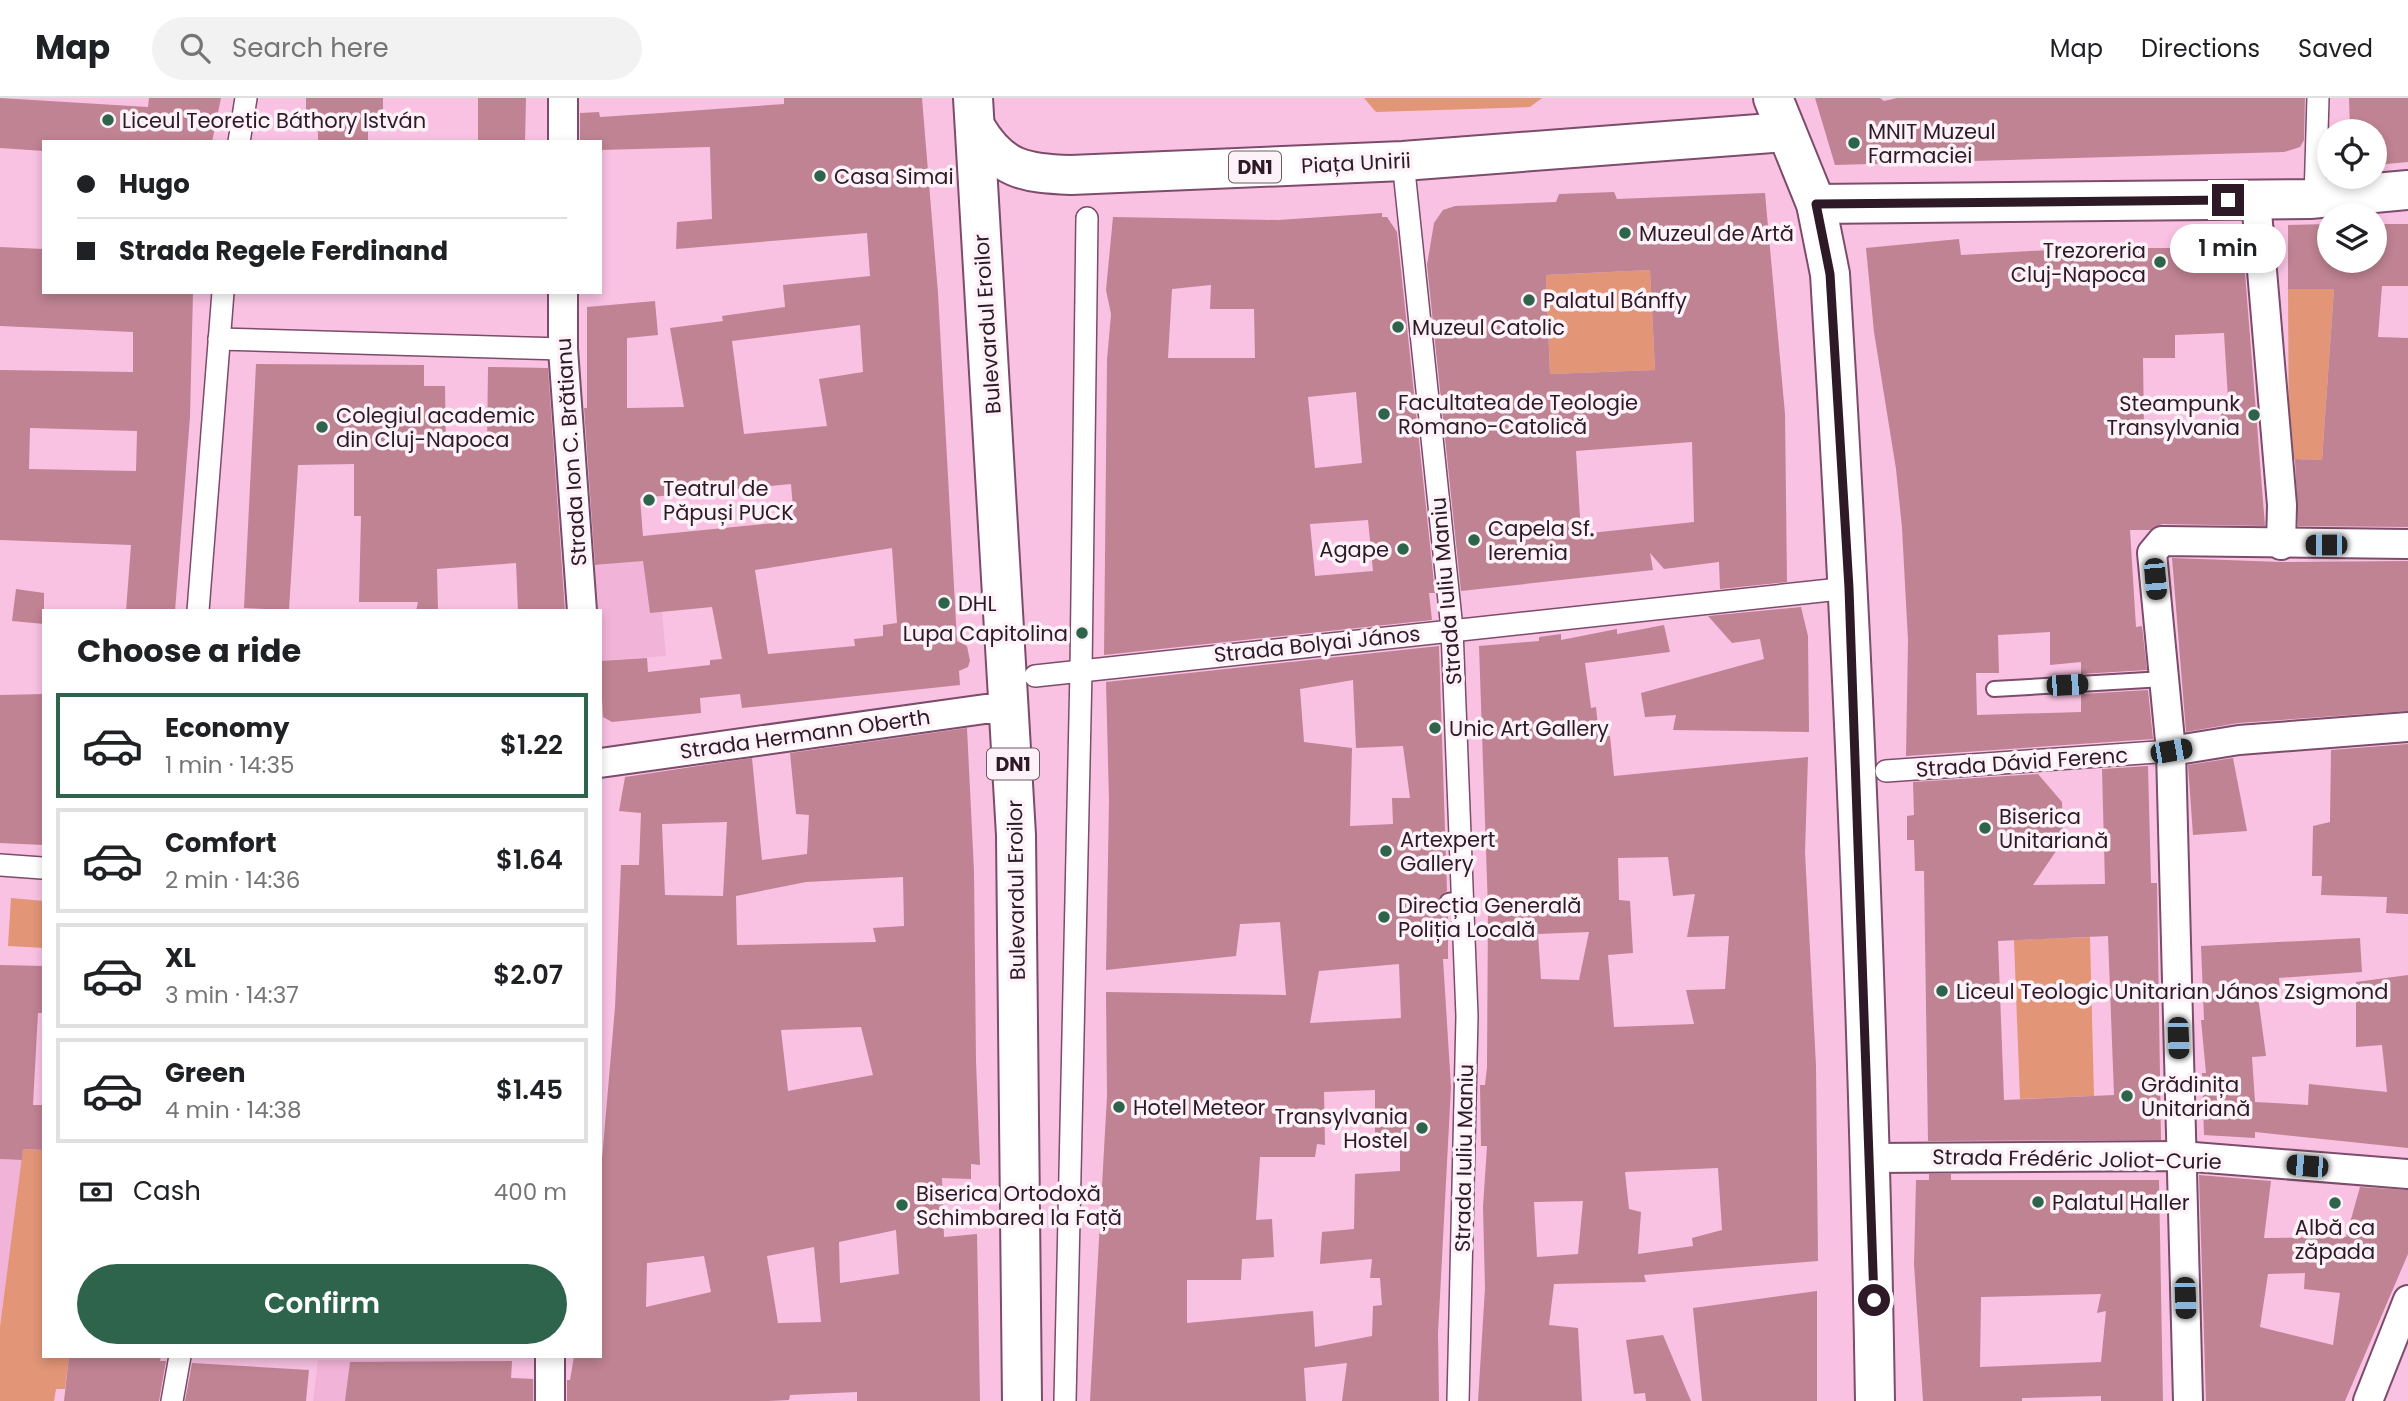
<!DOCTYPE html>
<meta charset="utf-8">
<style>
body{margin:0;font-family:Poppins,sans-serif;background:#f2f2f2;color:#202124;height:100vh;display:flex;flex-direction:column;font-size:26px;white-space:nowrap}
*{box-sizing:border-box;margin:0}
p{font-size:23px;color:#757577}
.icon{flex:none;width:38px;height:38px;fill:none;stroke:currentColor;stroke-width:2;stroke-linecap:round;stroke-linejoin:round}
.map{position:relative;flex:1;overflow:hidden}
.side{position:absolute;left:42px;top:511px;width:560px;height:749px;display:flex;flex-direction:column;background:#fff;border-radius:0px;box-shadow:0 4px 10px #0003}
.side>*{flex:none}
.banner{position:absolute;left:42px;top:42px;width:560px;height:154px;border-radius:0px;box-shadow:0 4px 10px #0003;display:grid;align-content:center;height:154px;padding:0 35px;background:#fff}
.fabs{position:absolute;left:2317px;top:21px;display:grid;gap:14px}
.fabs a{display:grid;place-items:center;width:70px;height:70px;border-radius:50%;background:#fff;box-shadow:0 4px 10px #0003;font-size:35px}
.end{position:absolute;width:32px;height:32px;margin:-16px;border:9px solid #2e1a26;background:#fff;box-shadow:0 0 0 4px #fff}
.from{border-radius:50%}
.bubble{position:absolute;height:49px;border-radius:24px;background:#fff;box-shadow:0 4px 10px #0003;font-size:23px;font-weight:600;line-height:49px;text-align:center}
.car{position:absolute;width:21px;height:42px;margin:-21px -10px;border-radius:9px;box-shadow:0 0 5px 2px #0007;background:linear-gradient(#222 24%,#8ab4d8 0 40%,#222 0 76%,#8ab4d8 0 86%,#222 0)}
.banner b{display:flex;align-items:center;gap:24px;height:66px;font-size:26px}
.banner b+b{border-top:2px solid #e0e0e0}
.banner i{width:18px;height:18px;background:#202124}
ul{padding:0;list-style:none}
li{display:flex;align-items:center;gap:21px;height:105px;margin:0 14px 10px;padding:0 21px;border:4px solid #e0e0e0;border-radius:0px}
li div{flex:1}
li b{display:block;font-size:26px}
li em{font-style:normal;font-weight:600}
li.on{border-color:#2d644b}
li>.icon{width:63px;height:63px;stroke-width:1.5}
h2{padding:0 35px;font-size:32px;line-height:84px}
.pay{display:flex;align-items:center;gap:18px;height:77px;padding:0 35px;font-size:26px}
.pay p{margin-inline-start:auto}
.action{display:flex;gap:14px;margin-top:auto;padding:14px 35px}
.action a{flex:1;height:80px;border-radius:42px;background:#2d644b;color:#fff;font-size:28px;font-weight:600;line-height:80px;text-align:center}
header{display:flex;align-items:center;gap:42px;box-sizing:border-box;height:98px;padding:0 35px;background:#fff;border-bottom:2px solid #e0e0e0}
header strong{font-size:33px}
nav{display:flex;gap:38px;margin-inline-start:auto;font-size:24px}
.search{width:490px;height:63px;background:#f2f2f2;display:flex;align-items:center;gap:18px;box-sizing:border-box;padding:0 24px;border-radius:38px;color:#757577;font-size:26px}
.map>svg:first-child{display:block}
.built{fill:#f1b4d8}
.green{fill:#e29577}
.building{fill:#bf8393;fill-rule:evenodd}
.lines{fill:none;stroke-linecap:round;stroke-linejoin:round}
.service-casing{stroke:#7c4c6a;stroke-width:18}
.pedestrian-casing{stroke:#7c4c6a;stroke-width:24}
.minor-casing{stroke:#7c4c6a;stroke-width:32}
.primary-casing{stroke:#7c4c6a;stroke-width:42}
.service{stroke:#fff;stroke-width:14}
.pedestrian{stroke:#fff;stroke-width:21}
.minor{stroke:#fff;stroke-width:28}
.primary{stroke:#fff;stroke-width:38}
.route{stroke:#2e1a26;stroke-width:9}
.poi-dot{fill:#2d644b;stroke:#fef2f9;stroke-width:2.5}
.labels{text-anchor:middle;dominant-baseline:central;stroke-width:7;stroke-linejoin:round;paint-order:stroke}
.shield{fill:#fef2f9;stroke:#6c5b65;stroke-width:2}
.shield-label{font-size:19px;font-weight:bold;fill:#2e1a26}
.poi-label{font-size:21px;fill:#2e1a26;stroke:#fef2f9;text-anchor:start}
.street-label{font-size:21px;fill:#2e1a26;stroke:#fef2f9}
</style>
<header>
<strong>Map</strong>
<div class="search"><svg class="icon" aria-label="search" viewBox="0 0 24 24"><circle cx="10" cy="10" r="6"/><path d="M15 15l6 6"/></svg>Search here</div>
<nav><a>Map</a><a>Directions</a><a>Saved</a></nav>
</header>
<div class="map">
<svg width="2408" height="1303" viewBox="0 0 2408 1303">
<rect width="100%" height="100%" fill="#f9c2e3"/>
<g class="built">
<path d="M643,463L650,515L662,514L666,558L600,563V513H595L591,468Z"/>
<path d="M0,1061L22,1062L0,1229Z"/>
<path d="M318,1262L512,1263L511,1280L539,1281V1303H313Z"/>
</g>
<g class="green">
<path d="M1364,0H1542L1530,9L1376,14Z"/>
<path d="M1650,172L1655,272L1550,276L1546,177Z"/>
<path d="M2288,191H2334L2322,362L2289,361Z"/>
<path d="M11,800L44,803V850L8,848Z"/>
<path d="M2090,839L2094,998L2020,1001L2014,842Z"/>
<path d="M23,1051L44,1052V1258H69L65,1291H56L54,1303H0V1229Z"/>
</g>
<g class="building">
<path d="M0,0L148,9L149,0H221L212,44H44V53L0,50Z"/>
<path d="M306,0H383V22H374V27H368V44H318V21L306,20Z"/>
<path d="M478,0H526L525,44H478Z"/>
<path d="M784,0H922L938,195L957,543L967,548L970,563L968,569L959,573L960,587L742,610L740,596L700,600L701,615L612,624L603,619L600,563L647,560L648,574L710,567V562L722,561L712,509L650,515L643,463L595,467L584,310H587V209L655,203L658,237L627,240V310L684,309L670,230L723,223L722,218L785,209L783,187L870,178L867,135L676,151L677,124L712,121L710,49L600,52V44H580V15L599,14L600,19L661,15L784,6ZM860,227L863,274L819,281L827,328L744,336L732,243ZM791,386L794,423L643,438L640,400ZM892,450L897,525L883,527V538L854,541L855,548L768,556L755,472Z"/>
<path d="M1815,0H1880L1884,3L1897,0H2305L2304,42L2300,49L2284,54L1835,67Z"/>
<path d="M2349,0H2408V64L2375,67V33H2350Z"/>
<path d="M1614,94L1617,101L1765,95L1785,316L1787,484L1720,491L1719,464L1664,471L1650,455L1653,472L1461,493L1427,167L1434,125L1443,112L1455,108L1556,104L1559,96ZM1650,172L1655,272L1550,276L1546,177ZM1692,344L1694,424L1581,436L1576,353Z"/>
<path d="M1382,115V119H1387L1397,134L1435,495H1429L1432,522L1104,557L1107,262L1111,216L1106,192L1113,119L1278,122ZM1211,187L1210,211H1254L1255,260H1168L1172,191ZM1356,294L1362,365L1315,370L1308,299ZM1368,422L1373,473L1315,478L1310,426Z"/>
<path d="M2329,126V163H2375V126H2408V188H2382L2378,239L2408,240V429L2298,428L2295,361L2322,362L2334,191H2288V127Z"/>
<path d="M1959,141L1961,157L2083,150H2243L2265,428L2162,426L2150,432H2130L2136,529L2142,528L2147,572L2081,576V564L2050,567V534L1998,537L1999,575H1976L1977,617L2081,614V596L2148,592L2153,641L1906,658L1908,542L1902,430L1896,371L1874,234L1866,150ZM2224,235L2228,301H2221V337L2144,330L2143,260H2175V237Z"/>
<path d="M0,149L44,151V194H193L190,319L175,513H126L131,447L0,442V272L133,274V234L0,228ZM30,330L137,333L136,373L29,371Z"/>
<path d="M256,266L424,267V288H445L446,349L487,348L488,269L548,270L565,513H518L516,465L437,471L438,513H416L418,504H359L361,418H354V366L298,367L289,512L244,510Z"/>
<path d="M2172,460L2281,464L2408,463V613L2238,625L2186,634Z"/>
<path d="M16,491L44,495V526L12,523Z"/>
<path d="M1801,509L1808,538L1809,634L1673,632L1676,617L1645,619L1641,595L1764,561L1760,541L1732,545L1708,518Z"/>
<path d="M1664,527L1670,554L1585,565L1591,610L1596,609L1599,638H1610L1614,678L1808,659L1805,754L1816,968L1818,1163L1644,1177L1646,1184L1554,1186L1549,1227L1578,1230L1582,1303H1478L1485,1190L1483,1109L1487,1048H1481L1480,987H1485L1487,969L1488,811L1479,548L1539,543V539L1561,536V542L1617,531V536ZM1668,759L1673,798L1695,796L1687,839L1729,838L1725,891L1686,892L1694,926L1614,929L1608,857L1633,855L1630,803L1619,802L1618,760ZM1589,834L1579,882L1541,881L1538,836ZM1718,1070L1722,1132L1692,1140L1693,1148L1638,1156L1641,1114L1629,1111L1625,1074ZM1583,1103L1578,1156L1537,1159L1534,1104Z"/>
<path d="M1439,548L1447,793L1442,796L1438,804L1441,809L1448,812V861H1443L1451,989L1438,1236L1439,1303H1342L1347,1265L1304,1270L1306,1303H1090L1107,998L1106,894L1286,897L1280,824L1240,826L1236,858L1106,872L1109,703L1106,584ZM1353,582L1356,650L1403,648L1410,700H1392L1393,726L1350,728L1352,650L1304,644L1300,591ZM1399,866L1401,920L1310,925L1319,873ZM1375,992V1035L1400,1037V1073L1355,1076L1354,1131L1322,1134L1320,1166L1372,1161L1370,1180H1380L1382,1207L1373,1208L1372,1238L1315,1249L1313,1213L1187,1225V1182H1241L1242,1161L1274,1159L1272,1121L1256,1122L1260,1059H1315L1317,1046L1325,1047L1324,994Z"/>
<path d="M44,596V747L0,745V597Z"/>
<path d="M967,630L974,773L976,963L980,1067L971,1066V1081L942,1080L944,1139L977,1136L980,1303H857V1294L790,1297L789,1302L768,1303H567V1282H570L574,1258H600V1085L615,909L621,767H639L641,715L619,713L625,679L752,660L762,762L807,756L809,717L796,716L790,655ZM727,724L723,798L665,797L662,726ZM903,779L904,828L873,830L876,844L737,847L736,798L806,784ZM861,929L873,977L788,993L781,932ZM896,1132L899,1176L840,1185L839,1144ZM814,1149L821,1224L778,1225L767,1158ZM704,1158L711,1194L646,1209L647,1165Z"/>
<path d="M2408,646V816L2386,815L2387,799L2321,797L2322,778H2312L2313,728L2330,724L2331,652Z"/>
<path d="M2233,660L2247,733L2193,737L2188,667Z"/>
<path d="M2148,668L2151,785H2157L2161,1042L1928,1043L1924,773H1915L1914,742H1907V718L1914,717L1913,684L2038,676L2062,704L2063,743L2033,787L2105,786L2102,671ZM2108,838L2114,997L2004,1002L1998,843Z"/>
<path d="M2360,840L2362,874L2279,880L2280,891H2257L2266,958L2252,959L2255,1004L2308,1007L2309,986L2387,994L2382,947L2356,949V884L2408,877V1050L2255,1034V1040L2204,1037L2202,975H2206L2201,922H2204L2201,848Z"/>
<path d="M0,867L44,868V915H38L33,1007H44V1052L23,1051L22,1062L0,1061Z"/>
<path d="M1929,1076H1951V1082H2159L2163,1303H2101V1298L2022,1300V1303H1923L1914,1166L1916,1082H1929ZM2101,1196L2097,1215L2106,1213L2101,1264L1980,1269L1981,1199Z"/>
<path d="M2199,1077L2271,1083L2264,1140L2346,1139L2360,1089L2408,1092V1156L2345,1303H2206ZM2305,1175L2304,1191L2340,1195L2333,1247L2260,1229L2268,1176Z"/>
<path d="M1817,1193V1303H1702L1693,1210Z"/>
<path d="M1663,1237L1691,1303H1646L1645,1295L1634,1296L1626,1242Z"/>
<path d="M69,1258H161L160,1263H166L159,1303H64Z"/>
<path d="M512,1263L511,1280L533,1281V1303H345L350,1264Z"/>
<path d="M192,1265L309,1272L306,1303H185Z"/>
</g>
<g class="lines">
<g class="service-casing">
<g id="service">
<path d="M1994,591L2164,581"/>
<path d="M1448,803L1462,801"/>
</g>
</g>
<g class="pedestrian-casing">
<g id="pedestrian">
<path d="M239,44L246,0"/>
<path d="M1403,63L1452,531L1467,918L1458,1303"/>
<path d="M2315,101L2318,0"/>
<path d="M219,241L563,251"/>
<path d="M198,513L223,194"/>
<path d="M1035,578L1849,490"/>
<path d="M1886,673L2171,653"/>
<path d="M0,767L42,770"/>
<path d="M172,1303L180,1258"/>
<path d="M1065,1303L1081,573L1087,120"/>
</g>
</g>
<g class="minor-casing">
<g id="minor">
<path d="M563,44V0"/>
<path d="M2256,102L2282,407L2281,447"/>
<path d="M563,194V251L582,513"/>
<path d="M2171,653L2239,642L2408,629"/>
<path d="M600,665L985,611H1010"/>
<path d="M1871,1060L2181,1058L2408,1076"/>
<path d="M550,1258V1303"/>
<path d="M2188,1303L2171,653L2152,455L2162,443L2408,446"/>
<path d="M2368,1303L2408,1202"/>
</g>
</g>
<g class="primary-casing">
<g id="primary">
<path d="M973,0L1016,737L1022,1303"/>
<path d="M1773,0L1816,106L1830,176C1853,551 1869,927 1875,1303"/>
<path d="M976,30C1001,72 1024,75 1071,77L1403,63L1785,34"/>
<path d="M1816,106L2310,101L2408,92"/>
</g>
</g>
<use href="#service" class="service"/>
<use href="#pedestrian" class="pedestrian"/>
<use href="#minor" class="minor"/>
<use href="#primary" class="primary"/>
</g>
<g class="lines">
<path class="route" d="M1874,1202L1849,490L1830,176L1816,106L2228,102"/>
</g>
<g class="poi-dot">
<circle cx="108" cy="22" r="7"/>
<circle cx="1854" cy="45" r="7"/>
<circle cx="820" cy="78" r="7"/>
<circle cx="1625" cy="135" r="7"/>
<circle cx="2160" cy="164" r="7"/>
<circle cx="1529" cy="202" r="7"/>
<circle cx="1398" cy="229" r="7"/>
<circle cx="1384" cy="316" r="7"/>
<circle cx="2254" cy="317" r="7"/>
<circle cx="322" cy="329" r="7"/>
<circle cx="649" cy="402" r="7"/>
<circle cx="1474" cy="442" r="7"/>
<circle cx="1403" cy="451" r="7"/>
<circle cx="944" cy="505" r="7"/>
<circle cx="1082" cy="535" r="7"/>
<circle cx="1435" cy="630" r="7"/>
<circle cx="1985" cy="730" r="7"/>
<circle cx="1386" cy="753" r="7"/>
<circle cx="1384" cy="819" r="7"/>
<circle cx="1942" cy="893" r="7"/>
<circle cx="2127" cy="998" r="7"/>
<circle cx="1119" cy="1009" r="7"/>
<circle cx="1422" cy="1030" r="7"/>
<circle cx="2038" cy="1104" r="7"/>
<circle cx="2335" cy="1105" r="7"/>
<circle cx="902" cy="1107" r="7"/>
</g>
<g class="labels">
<g class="shield">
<rect x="1229" y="53.5" width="52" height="31" rx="5"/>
<rect x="987" y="650.5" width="52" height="31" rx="5"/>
</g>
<g class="shield-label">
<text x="1255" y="69">DN1</text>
<text x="1013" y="666">DN1</text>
</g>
<g class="poi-label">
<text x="122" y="22">Liceul Teoretic Báthory István</text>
<text x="1868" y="33">MNIT Muzeul<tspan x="1868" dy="24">Farmaciei</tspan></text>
<text x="834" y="78">Casa Simai</text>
<text x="1639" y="135">Muzeul de Artă</text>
<text x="2146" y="152" text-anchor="end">Trezoreria<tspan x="2146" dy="24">Cluj-Napoca</tspan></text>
<text x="1543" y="202">Palatul Bánffy</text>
<text x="1412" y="229">Muzeul Catolic</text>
<text x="1398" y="304">Facultatea de Teologie<tspan x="1398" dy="24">Romano-Catolică</tspan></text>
<text x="2240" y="305" text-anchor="end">Steampunk<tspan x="2240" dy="24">Transylvania</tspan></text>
<text x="336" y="317">Colegiul academic<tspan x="336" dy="24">din Cluj-Napoca</tspan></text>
<text x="663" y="390">Teatrul de<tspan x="663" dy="24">Păpuși PUCK</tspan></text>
<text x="1488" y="430">Capela Sf.<tspan x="1488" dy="24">Ieremia</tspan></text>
<text x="1389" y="451" text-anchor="end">Agape</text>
<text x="958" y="505">DHL</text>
<text x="1068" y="535" text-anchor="end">Lupa Capitolina</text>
<text x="1449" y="630">Unic Art Gallery</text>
<text x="1999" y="718">Biserica<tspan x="1999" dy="24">Unitariană</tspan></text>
<text x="1400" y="741">Artexpert<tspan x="1400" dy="24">Gallery</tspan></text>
<text x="1398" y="807">Direcția Generală<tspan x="1398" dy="24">Poliția Locală</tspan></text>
<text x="1956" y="893">Liceul Teologic Unitarian János Zsigmond</text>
<text x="2141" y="986">Grădinița<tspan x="2141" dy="24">Unitariană</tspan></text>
<text x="1133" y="1009">Hotel Meteor</text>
<text x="1408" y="1018" text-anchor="end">Transylvania<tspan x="1408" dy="24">Hostel</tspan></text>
<text x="916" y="1095">Biserica Ortodoxă<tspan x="916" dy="24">Schimbarea la Față</tspan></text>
<text x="2052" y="1104">Palatul Haller</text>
<text x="2335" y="1129" text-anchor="middle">Albă ca<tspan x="2335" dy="24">zăpada</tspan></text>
</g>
<g class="street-label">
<text transform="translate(1356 65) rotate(-3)">Piața Unirii</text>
<text transform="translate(987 226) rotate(-94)">Bulevardul Eroilor</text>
<text transform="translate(571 354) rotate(-94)">Strada Ion C. Brătianu</text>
<text transform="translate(1446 493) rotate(-95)">Strada Iuliu Maniu</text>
<text transform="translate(1317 546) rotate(-6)">Strada Bolyai János</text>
<text transform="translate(805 636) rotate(-8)">Strada Hermann Oberth</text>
<text transform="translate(2022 664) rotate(-4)">Strada Dávid Ferenc</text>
<text transform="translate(1016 792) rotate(-91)">Bulevardul Eroilor</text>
<text transform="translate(1464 1060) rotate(-89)">Strada Iuliu Maniu</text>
<text transform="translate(2077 1061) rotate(1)">Strada Frédéric Joliot-Curie</text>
</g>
</g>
</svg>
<div class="fabs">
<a><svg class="icon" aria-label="locate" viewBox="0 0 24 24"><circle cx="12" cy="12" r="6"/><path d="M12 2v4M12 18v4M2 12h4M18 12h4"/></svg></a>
<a><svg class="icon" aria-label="layers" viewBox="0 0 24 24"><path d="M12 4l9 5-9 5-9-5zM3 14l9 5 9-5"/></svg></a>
</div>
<i class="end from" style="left:1874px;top:1202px"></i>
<i class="end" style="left:2228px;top:102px"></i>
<div class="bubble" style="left:2170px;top:126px;width:116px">1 min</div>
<i class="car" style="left:2326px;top:447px;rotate:270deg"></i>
<i class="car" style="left:2155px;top:481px;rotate:175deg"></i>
<i class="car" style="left:2067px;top:587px;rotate:87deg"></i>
<i class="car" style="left:2171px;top:653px;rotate:80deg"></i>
<i class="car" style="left:2178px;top:940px;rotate:178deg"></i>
<i class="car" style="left:2307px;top:1068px;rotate:275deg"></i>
<i class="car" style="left:2185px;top:1200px;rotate:178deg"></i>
<div class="banner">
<b><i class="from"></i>Hugo</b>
<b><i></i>Strada Regele Ferdinand</b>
</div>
<section class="side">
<h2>Choose a ride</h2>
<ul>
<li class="on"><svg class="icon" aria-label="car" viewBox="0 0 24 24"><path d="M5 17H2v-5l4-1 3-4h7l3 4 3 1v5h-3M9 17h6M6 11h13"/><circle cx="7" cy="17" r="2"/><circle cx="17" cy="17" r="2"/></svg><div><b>Economy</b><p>1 min · 14:35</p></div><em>$1.22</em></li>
<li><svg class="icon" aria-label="car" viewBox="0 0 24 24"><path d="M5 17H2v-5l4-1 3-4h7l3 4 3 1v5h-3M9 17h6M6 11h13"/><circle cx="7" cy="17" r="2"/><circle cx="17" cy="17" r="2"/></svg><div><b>Comfort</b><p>2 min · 14:36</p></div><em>$1.64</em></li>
<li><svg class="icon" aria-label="car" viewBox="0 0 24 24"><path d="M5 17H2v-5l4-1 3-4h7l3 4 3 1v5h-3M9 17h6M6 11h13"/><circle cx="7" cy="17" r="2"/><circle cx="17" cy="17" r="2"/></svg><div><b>XL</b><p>3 min · 14:37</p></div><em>$2.07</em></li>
<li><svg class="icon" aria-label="car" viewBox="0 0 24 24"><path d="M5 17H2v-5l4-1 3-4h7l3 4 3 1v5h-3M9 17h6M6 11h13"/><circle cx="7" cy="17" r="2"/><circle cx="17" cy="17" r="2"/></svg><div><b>Green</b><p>4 min · 14:38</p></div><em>$1.45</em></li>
</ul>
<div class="pay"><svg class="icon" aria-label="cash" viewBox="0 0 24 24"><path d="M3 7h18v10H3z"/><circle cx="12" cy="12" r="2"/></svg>Cash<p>400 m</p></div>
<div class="action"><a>Confirm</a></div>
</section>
</div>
